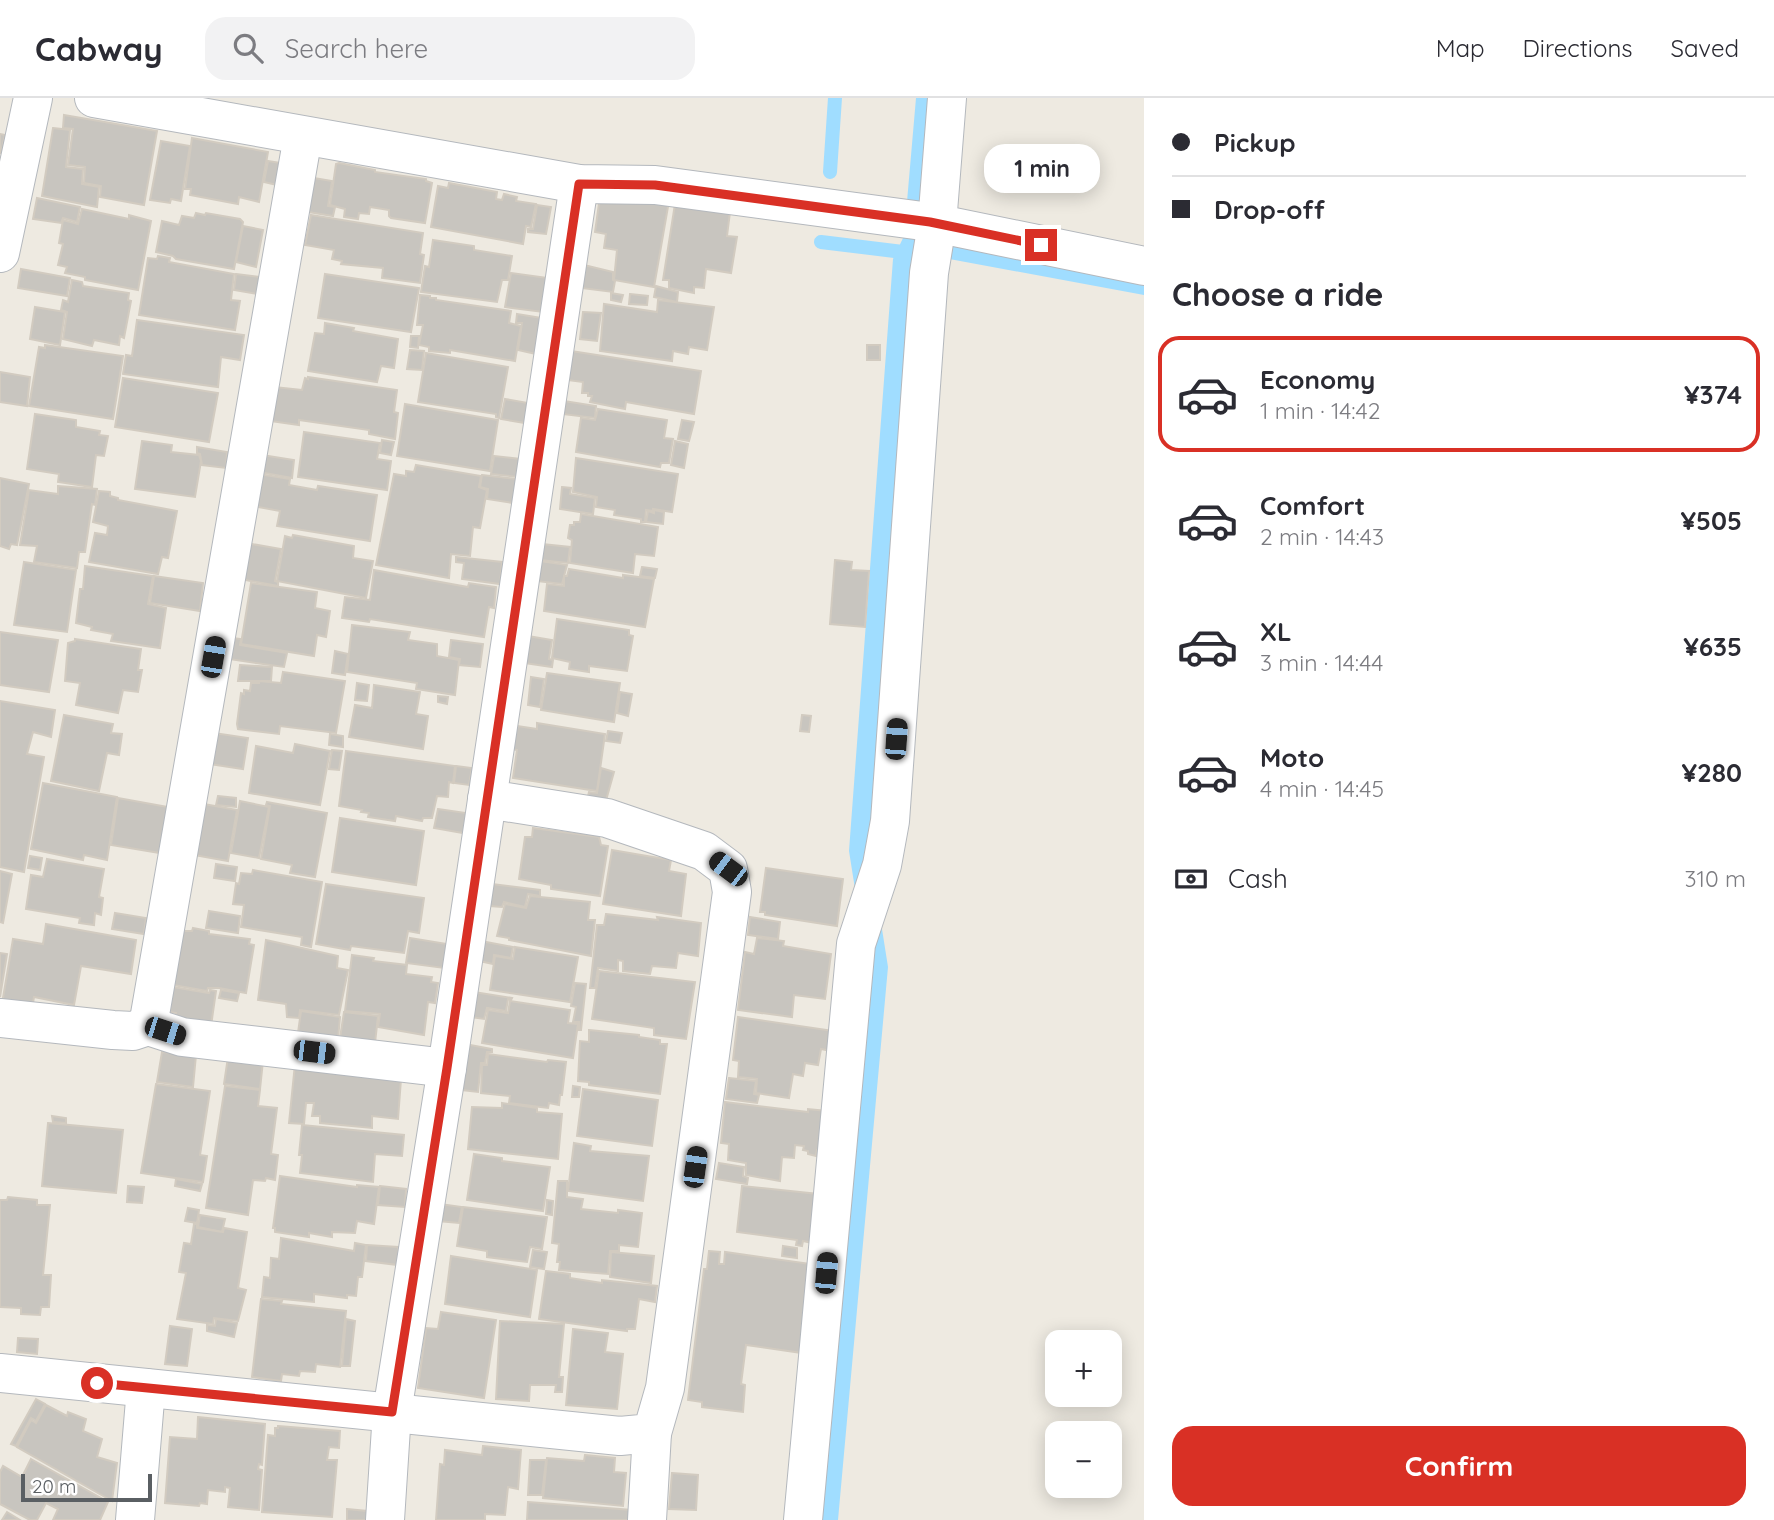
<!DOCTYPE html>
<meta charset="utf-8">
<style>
body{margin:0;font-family:Quicksand,sans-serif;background:#f2f2f3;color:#2b2b33;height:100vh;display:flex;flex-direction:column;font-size:26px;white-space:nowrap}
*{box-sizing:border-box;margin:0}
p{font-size:23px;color:#7c7c81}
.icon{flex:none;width:38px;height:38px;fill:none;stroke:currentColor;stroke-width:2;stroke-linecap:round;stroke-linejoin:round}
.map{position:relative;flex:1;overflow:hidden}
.panel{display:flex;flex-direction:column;background:#fff;width:630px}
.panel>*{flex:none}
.guide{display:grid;align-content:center;height:154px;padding:0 28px;background:#fff}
.tools{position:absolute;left:1045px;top:1232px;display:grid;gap:14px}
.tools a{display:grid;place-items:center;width:77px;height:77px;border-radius:14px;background:#fff;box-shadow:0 4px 18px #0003;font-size:35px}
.scale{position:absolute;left:21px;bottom:18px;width:131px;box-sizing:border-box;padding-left:7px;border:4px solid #5a5f63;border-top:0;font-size:19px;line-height:24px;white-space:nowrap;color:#5a5f63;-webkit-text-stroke:5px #fff;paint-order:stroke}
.end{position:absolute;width:32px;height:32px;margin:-16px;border:9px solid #d93025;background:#fff;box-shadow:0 0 0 4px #fff}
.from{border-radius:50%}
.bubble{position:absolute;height:49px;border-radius:21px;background:#fff;box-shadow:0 4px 18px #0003;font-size:23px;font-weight:700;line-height:49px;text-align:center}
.car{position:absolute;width:21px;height:42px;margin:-21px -10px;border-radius:9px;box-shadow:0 0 5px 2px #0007;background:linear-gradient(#222 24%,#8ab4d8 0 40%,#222 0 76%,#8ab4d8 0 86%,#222 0)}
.guide b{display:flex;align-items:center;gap:24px;height:66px;font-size:26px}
.guide b+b{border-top:2px solid #e1e1e2}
.guide i{width:18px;height:18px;background:#2b2b33}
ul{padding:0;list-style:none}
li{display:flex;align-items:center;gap:21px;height:116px;margin:0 14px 10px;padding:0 14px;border:4px solid transparent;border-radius:21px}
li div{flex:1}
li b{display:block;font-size:26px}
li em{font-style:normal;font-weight:700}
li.active{border-color:#d93025}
li>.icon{width:63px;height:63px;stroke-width:1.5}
h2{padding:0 28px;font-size:32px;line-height:84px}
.pay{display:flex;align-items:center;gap:18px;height:77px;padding:0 28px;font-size:26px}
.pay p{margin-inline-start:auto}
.button{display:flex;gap:14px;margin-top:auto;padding:14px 28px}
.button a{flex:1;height:80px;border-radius:21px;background:#d93025;color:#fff;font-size:28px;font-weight:700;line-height:80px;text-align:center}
header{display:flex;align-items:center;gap:42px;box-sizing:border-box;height:98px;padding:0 35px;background:#fff;border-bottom:2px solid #e1e1e2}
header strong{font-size:33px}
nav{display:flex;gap:38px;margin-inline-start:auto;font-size:24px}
.search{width:490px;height:63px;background:#f2f2f3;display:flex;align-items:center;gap:18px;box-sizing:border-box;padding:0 24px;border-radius:21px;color:#7c7c81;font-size:26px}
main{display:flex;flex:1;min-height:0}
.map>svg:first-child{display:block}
.water{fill:#a0ddff}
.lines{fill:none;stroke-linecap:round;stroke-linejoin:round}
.stream{stroke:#a0ddff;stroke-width:14}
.building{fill:#c8c5bf;stroke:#d2cbc0;stroke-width:2}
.street-casing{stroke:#b4b8bd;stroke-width:40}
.street{stroke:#fff;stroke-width:38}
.route{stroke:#d93025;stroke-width:9}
</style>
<header>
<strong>Cabway</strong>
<div class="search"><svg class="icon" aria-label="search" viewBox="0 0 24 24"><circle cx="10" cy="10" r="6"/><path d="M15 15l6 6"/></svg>Search here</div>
<nav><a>Map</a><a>Directions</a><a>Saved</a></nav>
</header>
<main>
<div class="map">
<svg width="1144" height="1422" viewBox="0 0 1144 1422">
<rect width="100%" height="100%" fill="#eeeae1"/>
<path class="water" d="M916,0H935L929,107L1144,185V197L917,155L870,755L888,869L838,1422H820L867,867L849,753L893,161L904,138Z"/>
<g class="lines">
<g class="stream">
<path d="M830,74L835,0"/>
<path d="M821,144L911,155"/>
</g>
</g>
<g class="building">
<path d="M64,17L157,33L144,107L100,99L101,88L84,85L85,69L68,67L73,31L63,30Z"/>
<path d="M53,30L70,32L66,69L83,71L82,86L99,89L97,109L42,98Z"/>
<path d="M0,36L5,37L1,55H0Z"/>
<path d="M192,40L268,54L259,104L239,99L238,106L190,97L191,91H185Z"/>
<path d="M161,43L190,48L181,103L171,101L170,105L150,102Z"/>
<path d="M268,63L281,65L277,87L264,84Z"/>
<path d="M339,65L375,72V74L426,81V83L432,85L425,125L391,120L389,118V112L370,109L369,116L359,115L358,121L344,119L345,111L330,107L336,66Z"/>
<path d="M314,80L332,83L328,108L335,109L333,118L308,114Z"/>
<path d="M449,85L497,94L496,101L502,102L504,96L517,99L516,103L536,106L531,129L526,128L523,146L431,129L438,88L448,90Z"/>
<path d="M600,98L669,103L654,189L614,182L617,152L604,150L606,136L595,134Z"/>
<path d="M37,100L80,109L77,124L63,120L61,125L33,121Z"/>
<path d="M675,106L730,114L727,138L737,139L731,175L706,171L704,190L694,189V195L669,190V182H663Z"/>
<path d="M537,107L551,109L546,136L528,134V131H533Z"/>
<path d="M82,111L129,121V117L151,123L138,192L85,182V179L65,175L67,169L58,167L63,146L59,145L63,122L78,126Z"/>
<path d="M196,115L205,117L206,115L240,121L243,124L234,171L176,161L173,158L156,154L162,123L179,127L182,118L194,120Z"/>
<path d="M311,117L423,135L420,156L424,157L420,185L382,180L383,170L341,166L342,163L332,161L334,152L305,147Z"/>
<path d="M243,128L263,132L256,169L236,164Z"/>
<path d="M433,142L474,148V152L512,158L508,182H502L497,204L421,194L425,168L429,169Z"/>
<path d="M158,158L170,160L169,164L234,176L231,202L240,203L235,232L139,217L148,160L157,161Z"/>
<path d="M584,167L613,174V182L615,183L613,194L581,190Z"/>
<path d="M21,171L70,180L67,198L18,190Z"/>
<path d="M511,175L548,180L543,214L505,209Z"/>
<path d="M236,176L261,179L258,196L234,192Z"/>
<path d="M325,176L419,190L411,234L318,220Z"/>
<path d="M72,182L82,184L83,188L129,195L128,202L131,203L124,240L120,238L119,247L94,242L92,248L63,241L67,214L61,212L63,202L68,204Z"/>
<path d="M656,188L678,194L677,204L654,199Z"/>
<path d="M611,195L623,197L621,204L611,202Z"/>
<path d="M630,196L648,198L647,207L629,206Z"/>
<path d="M420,197L430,198V200H436V202L511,213L509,225L521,228L515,263L450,252V255L429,253V249L419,247L423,227H417Z"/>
<path d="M658,202L714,209L707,252L689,249L688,256L673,253L672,263L600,253L604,206L657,214Z"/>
<path d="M35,209L65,214L60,247L30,241Z"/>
<path d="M583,214L601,215L597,243L580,241Z"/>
<path d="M517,216L542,220L536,256L518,252L522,225H516Z"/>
<path d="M137,222L244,237L240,262L221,259L218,289L123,276L126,257L132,258Z"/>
<path d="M325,225L354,230L353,233L398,241L394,270L381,268L377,284L308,273L315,235L324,236Z"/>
<path d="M411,238H419L418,250L410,249Z"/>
<path d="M45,247L123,258L113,321L29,308L39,249L45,250Z"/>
<rect x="867" y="247" width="13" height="15"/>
<path d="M410,252L424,253L422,272L407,271Z"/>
<path d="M571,253L701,273L694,316L626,304L625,311L590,304L592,298H588V295H582L583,284L567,282Z"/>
<path d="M426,255L508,269L499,320L496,319V316L418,304Z"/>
<path d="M0,274L30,279L27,308L0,304Z"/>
<path d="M308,279L397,292L394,314L398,315L395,341L369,336V332L299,322V327L270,323L275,289L302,292L305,280L308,281Z"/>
<path d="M123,280L218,295L209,344L115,329Z"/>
<path d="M505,301L528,305L525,325L501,321Z"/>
<path d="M564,303L596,308L595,320L562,316Z"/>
<path d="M405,306L498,322L490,373L397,358Z"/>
<path d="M598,311L667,322L664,340L673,341L669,365H661L660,369L576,354L581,320L595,322Z"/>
<path d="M35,316L76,322V329L100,333L99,337L108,338L104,358L96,357L92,389L58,384L59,376L27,371Z"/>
<path d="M682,322L694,324L689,343L678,341Z"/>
<path d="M304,334L380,345L377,361L391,363L387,392L298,379Z"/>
<path d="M382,342L394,344L391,357L380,355Z"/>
<path d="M142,343L172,347L171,354L199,357L201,363L195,399L135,391Z"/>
<path d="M675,343L688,346L684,370L671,367Z"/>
<path d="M197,349L227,354L226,370L202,367L200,356L197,355Z"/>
<path d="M262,357L294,362L292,380L259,374Z"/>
<path d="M494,358L520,361L518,379L491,376Z"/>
<path d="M576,360L678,376L672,414L653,411V413L646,412L645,424H641V421L614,417L615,412L596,409L597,399L573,394Z"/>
<path d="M416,367L481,378L479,389L487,392L480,430L473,429L470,458L451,456L449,480L376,467L394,376L406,378V373L414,374Z"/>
<path d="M259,376L290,381L289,387L317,392L318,388L377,397L370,443L277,428L280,413L253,408Z"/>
<path d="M482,377L517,381L513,405L487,401L488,391L480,389Z"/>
<path d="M0,380L29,386L17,447L11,446L9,451L0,448Z"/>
<path d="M58,388L97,391L95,407L92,406L85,454H79L77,470L34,464L37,448L20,447L29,392L58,396Z"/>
<path d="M562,389L571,390L570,396L595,400L593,416L560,411Z"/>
<path d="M99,393L110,394V398L118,400V402L177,413L168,460L162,459L158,476L89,464L95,435L107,437L108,428L93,424Z"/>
<path d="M654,412L664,414L663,426L646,424L648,413L654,415Z"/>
<path d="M581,416L658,429L654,458L635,456L633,475L570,465L572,442L568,440L570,427H574V424H580Z"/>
<path d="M293,437L354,448L353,460L373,463L366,500L277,483L285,438L292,440Z"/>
<path d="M246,445L281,451L275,483L278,484V488L240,481Z"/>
<path d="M542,446L570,449L568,465L540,462Z"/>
<path d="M456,459L502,464L500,486L462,481L464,465L456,464Z"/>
<path d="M835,462L852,464L851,472L869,473L865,529L830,526Z"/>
<path d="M540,463L567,467L562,486L536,483Z"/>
<path d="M24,464L76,472L67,534L14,527Z"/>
<path d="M85,468L153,478L148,506L166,510L160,550L111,543L113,536L91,532L92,529L76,525L80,491H83Z"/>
<path d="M642,469L657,471L655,480L640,478Z"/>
<path d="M569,471L623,480V477L654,481L645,529L544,513L547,486L564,488V478H567Z"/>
<path d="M374,472L468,489L469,485L496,489L494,510L489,509L484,539L370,521L369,524L342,520L345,499L370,502Z"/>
<path d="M154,478L203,485L200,513L150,505Z"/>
<path d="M251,485L317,494L315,510L330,513L326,539L317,537L314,558L241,546Z"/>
<path d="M557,521L629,532V537L633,538L627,573L589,568V574L569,571L570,564L552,560Z"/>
<path d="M352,527L410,534L408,542L437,546V558L459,562L455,597L416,591L417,585L347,574Z"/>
<path d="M0,534L58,542L49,594L0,587Z"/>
<path d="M528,538L552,542L549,561L553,562L552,569L524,565Z"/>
<path d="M233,540L241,541L240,547L287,555L284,569L229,561Z"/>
<path d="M75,541L141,551L138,572H142L138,594L123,592L118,615L76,607L80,585L65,583L68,545L75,543Z"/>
<path d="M451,542L483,546L480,569L459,567L460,561L449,559Z"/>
<path d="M335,553L348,556L345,577L332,575Z"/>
<path d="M240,567L272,569L271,583H238Z"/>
<path d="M283,574L345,583L336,635L280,628L279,636L238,631L237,626L241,595L244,596V592L250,593L251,585H259V583L281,585Z"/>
<path d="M547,575L620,585L614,624L541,612Z"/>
<path d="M531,579L544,581L540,609L528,607Z"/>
<path d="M357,585L369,587L367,603L355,602Z"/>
<path d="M374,587L420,594L416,616L428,618L423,651L349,639L355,607L372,610Z"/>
<path d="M620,594L632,596L628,618L617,615Z"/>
<path d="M438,598L448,599L447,606L438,604Z"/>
<path d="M0,603L55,612L51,639L33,634L27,656L44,659L24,774L0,769Z"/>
<path d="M64,617L113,626L111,635L122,636L119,657L107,655L99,693L51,683Z"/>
<path d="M802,617L811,618L809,634L800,633Z"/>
<path d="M537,625L605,636L597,693L513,680L517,652L511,651L518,628L537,631Z"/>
<path d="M608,633L622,635L620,645L606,643Z"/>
<path d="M214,635L248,640L243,671L209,666Z"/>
<path d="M330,636L343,638V649L329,647Z"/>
<path d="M295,646L330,653L320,707L249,695L256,648L293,655Z"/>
<path d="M332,652L342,653L339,672L329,671Z"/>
<path d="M346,653L455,668L453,685L449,684L448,699L437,698L432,720H423L422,723L396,718L395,723L368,719L369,715L361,714L362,712L339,708Z"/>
<path d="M456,668L472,670L469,687L454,685Z"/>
<path d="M601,670L614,674L605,706L587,702L589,694L597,695Z"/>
<path d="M43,685L117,699L107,762L84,757L83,762L31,751Z"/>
<path d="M218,698L236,700V709L216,707Z"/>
<path d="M118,700L168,709L160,755L111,747Z"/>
<path d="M240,703L269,709L259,760L231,755Z"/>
<path d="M267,704L327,715L315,779L290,775L292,767L261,761L270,708L266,707Z"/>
<path d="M204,706L237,712L228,763L194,757Z"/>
<path d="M438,711L466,715L463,735L434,730Z"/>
<path d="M340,720L424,733L416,787L332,774Z"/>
<path d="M533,730L599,739L601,747L608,748L600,798L551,791V787L519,781L525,739H532Z"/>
<path d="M612,752L671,762L669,773L686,776L681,818L603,806Z"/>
<path d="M30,758L42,760L40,772L28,770Z"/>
<path d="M47,761L104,771L99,799L103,800L101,817L95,815L94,827L79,825L80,820L26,811L31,777L43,779Z"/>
<path d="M216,766L237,769L235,783L214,780Z"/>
<path d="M766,770L843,781L837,828L765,817V814H760Z"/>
<path d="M253,772L322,784L311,849L301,847L302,839L241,829L244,807L233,806L236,785L239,786L241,775L252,776Z"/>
<path d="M0,773L12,776L3,825L0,824Z"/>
<path d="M326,786L424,800L419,835L408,833L404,855L351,848L350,852L316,846Z"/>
<path d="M492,786L540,792V798L528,796L525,809L504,804L502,809L490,808Z"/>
<path d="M530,798L590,804L588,822H595L591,858L509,842V840L497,838L505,806L526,810Z"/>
<path d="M209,813L240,818L238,835L206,830Z"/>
<path d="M115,815L146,820L144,836L112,831Z"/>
<path d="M606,816L658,822L657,819L701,825L698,858L678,855L676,870L652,868L650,876L623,873V863L618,862V873L598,870L595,890H590L597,827H604Z"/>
<path d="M750,819L780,824L778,841L748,837Z"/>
<path d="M46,826L136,842L131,876L81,868L74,907L34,899L32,911L2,906L13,841L43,846Z"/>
<path d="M193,830L209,833V836L250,841L249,846L254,847L246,895L219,890H208L207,893L173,887L182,833H192Z"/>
<path d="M410,840L447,846L444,870L406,865Z"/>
<path d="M757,840L784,843L783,848L831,856L825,901L794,897L792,919L738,912L745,854L754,856Z"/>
<path d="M266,842L338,858L337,870L348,872L339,917L300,912L299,920L287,919L286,906L258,902Z"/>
<path d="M481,843L513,849L511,860L494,857L493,866L479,863Z"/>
<path d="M515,849L578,859L570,904L490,892L495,858L513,861Z"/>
<path d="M0,855L7,856L0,899Z"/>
<path d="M352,857L374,860L373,863L407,867L406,876L432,879L431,884L438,885L435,905L428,904L424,937L378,929L380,916L345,913Z"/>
<path d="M599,873L695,884L686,941L654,937V930L592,921Z"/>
<path d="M575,885L586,886L581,932H579V924H573L576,909L571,908Z"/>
<path d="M173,889L209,895L210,892L216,893L211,928L175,923L176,915L170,914Z"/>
<path d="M221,892L239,895L237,903L219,900Z"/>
<path d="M474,894L512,900L511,902L508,901L506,913L487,910L484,921L470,919Z"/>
<path d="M510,903L570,912L568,925L578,926L573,960L482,945L488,912L508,915Z"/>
<path d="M301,913L340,919L338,941L298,935Z"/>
<path d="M344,914L378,918L375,945L340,940Z"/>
<path d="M738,919L834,933L831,953L821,951L818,967L805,965L803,978L793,976L789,1000L756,995L757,981L738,979L739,963L733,962Z"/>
<path d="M589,932L639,937V939L660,942V946H667L660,996L589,987V984L578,983L580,943L589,944Z"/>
<path d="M465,946L492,951V954H487L485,965H481L478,994L462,992Z"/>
<path d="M162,954L196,957L193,989L157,984Z"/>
<path d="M488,956L547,964L548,962L566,964L562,997H560L559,1007L549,1005L548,1010L509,1005L510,998L481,995L482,967H487Z"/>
<path d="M228,959L263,963L260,991L224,986Z"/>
<path d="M295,966L401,981L398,1021L372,1018V1030L320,1025V1018H312L314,1005H306L304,1026L289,1025Z"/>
<path d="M729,980L756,983L754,996L759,997L757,1005L726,1001Z"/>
<path d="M156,986L210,993L200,1057L207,1058L203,1084L141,1075Z"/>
<path d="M225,988L260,992L258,1008L277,1010L271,1056L278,1057L275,1082L266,1080L265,1083L253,1082L248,1117L206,1110Z"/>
<path d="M573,988L580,989L579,999H572Z"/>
<path d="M583,991L658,1002L652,1048L577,1038Z"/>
<path d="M725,1004L808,1014V1011L827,1013L822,1053L817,1052L816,1058L808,1056V1053L803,1052L804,1048L795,1047L794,1060L782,1059L780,1083L746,1077V1065L728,1062L729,1046L721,1045Z"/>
<path d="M502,1005L537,1010V1014L562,1016L558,1061L468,1051L472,1009L502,1010Z"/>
<path d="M52,1018L66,1020V1025L53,1024Z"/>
<path d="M48,1025L123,1032L116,1095L42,1088Z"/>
<path d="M302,1027L404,1037L402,1058L375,1056L373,1084L300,1075L302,1057H299Z"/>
<path d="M574,1045L591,1048L590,1053L649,1058L643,1103L568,1093Z"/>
<path d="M474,1056L502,1060V1063L550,1069L543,1113L467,1102Z"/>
<path d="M719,1065L744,1069L743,1078L748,1080L747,1086L716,1081Z"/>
<path d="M280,1078L357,1089V1087L379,1089L374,1126L357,1123L355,1135L332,1134V1139L309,1135V1139L275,1134V1130H273Z"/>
<path d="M176,1081L202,1086L200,1093L175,1088Z"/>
<path d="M558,1083H567V1099L583,1101L581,1111L618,1115V1112L642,1115L638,1149L619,1147V1153H610L608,1176L559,1172L560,1164H557L559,1146L552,1145Z"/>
<path d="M128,1088L144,1089L142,1105L127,1104Z"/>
<path d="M380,1088L406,1091L405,1109L378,1107Z"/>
<path d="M742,1088L818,1096L812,1145L803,1143L802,1148L796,1147L797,1142L737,1134Z"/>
<path d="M8,1099L37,1102V1107H50L43,1177H51L49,1209H41L40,1217L21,1216V1210L0,1209V1102H7Z"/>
<path d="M547,1102L553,1103L552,1117L546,1116Z"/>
<path d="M440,1106L462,1109L459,1125L438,1123Z"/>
<path d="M463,1109L547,1119L542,1151L530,1149L527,1164L487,1159V1153L457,1148Z"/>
<path d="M188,1110L199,1112L197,1125L185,1123Z"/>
<path d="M200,1117L225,1121L222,1134L198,1129Z"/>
<path d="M194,1126H197V1130L223,1134L224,1130L247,1134L238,1190L246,1192L238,1223L214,1220L213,1226L177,1221L186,1175L179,1174L184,1145L191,1146Z"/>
<path d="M281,1140L354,1153L355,1145L366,1147L362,1179H358L356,1198L347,1197V1200L314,1196V1204L262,1199L264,1179L270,1180L271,1160L279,1161Z"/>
<path d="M367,1147L398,1149V1167L366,1163Z"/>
<path d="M783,1148L797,1150V1160L782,1158Z"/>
<path d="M533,1152L547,1154L544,1171L530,1169Z"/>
<path d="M709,1153L720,1154L719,1166H724L725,1154L811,1166L802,1255L746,1247L741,1286L745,1287L743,1314L702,1309V1304L688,1302L704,1171H707Z"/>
<path d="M611,1154L654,1158L651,1185L610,1179Z"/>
<path d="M451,1158L537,1172L530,1219L445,1206Z"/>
<path d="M546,1173L570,1176V1180L602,1185V1182L657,1188L655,1204L639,1201L635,1231H627V1233L539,1221Z"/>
<path d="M261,1201L282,1203L281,1206L346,1213L340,1269L316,1266L315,1274L300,1273L299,1278L282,1276L281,1283L252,1279Z"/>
<path d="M441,1214L496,1222L484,1300L418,1290L426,1230L438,1231Z"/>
<path d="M216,1221L237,1225L234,1239L207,1233V1227L215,1228Z"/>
<path d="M346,1221L355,1223L350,1268H342Z"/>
<path d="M500,1223L564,1226L559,1279H563L562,1294H555L556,1287H530L529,1303L496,1301Z"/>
<path d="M170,1228L192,1231L187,1268L165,1266Z"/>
<path d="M573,1231L608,1235L605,1254L623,1256L617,1311L566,1307Z"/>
<path d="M18,1240L38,1241L37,1256L17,1254Z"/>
<path d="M36,1301L45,1306L36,1323L31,1320L16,1348L11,1346Z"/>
<path d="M46,1307L67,1318L68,1314L86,1321L83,1333L102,1341L97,1359L117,1365L112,1403L17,1349L31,1322L36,1325Z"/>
<path d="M198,1319L265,1326L262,1367L259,1366L258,1371L262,1372L259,1412L228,1409L230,1390L225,1389V1394L208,1392L207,1406L200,1405L199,1408L165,1405L170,1339L197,1341Z"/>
<path d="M278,1328L340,1333L339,1350L329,1349L327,1362H337L332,1419L262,1414L268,1337L275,1338V1330H278Z"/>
<path d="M483,1348L521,1352L518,1391L508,1389L505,1417L485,1416V1422H436L440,1366L444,1367L445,1352L482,1357Z"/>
<path d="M585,1357L615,1360L614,1374L626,1375L623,1408L543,1400L547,1360L584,1363Z"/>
<path d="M31,1361L108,1404L100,1422H53L58,1411L46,1405L37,1422H30L0,1406V1374L3,1368L22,1379Z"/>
<path d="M530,1362H546L542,1397H528Z"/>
<path d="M672,1375L698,1377L696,1412L669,1411Z"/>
<path d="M528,1404L632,1412L631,1422H527Z"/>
<path d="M347,1411L367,1413L366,1422H347Z"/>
<path d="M7,1414L20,1422H2Z"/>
</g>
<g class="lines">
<g class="street-casing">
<g id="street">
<path d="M94,0L579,86L655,87L930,124L1144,168"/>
<path d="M0,155L33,0"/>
<path d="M0,920L113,932L133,933L148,928L303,38"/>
<path d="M148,928L182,939L447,970"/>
<path d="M0,1275L620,1338L652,1335L665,1290L732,794L728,771L704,753L607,720L487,701"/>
<path d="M135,1422L146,1290"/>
<path d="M385,1422L392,1314L447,970L579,86"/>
<path d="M647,1422L652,1335"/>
<path d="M803,1422L856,846L882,767L890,723L929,175L937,126L947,0"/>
</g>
</g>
<use href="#street" class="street"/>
</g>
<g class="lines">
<path class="route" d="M97,1285L392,1314L447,970L579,86L655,87L930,124L1041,147"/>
</g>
</svg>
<div class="tools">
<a>+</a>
<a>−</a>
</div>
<div class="scale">20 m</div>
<i class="end from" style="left:97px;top:1285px"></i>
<i class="end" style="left:1041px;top:147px"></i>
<div class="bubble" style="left:984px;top:46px;width:116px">1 min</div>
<i class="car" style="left:213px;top:559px;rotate:10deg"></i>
<i class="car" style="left:896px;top:641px;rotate:4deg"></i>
<i class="car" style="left:728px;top:771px;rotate:307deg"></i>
<i class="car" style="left:165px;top:933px;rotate:108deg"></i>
<i class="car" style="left:314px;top:954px;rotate:97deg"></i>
<i class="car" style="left:695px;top:1069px;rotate:8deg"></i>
<i class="car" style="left:826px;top:1175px;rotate:5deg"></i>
</div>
<section class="panel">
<div class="guide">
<b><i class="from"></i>Pickup</b>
<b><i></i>Drop-off</b>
</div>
<h2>Choose a ride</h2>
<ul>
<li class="active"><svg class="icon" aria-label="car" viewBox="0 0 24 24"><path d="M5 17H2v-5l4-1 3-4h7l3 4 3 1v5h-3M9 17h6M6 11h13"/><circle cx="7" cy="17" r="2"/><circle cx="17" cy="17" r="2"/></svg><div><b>Economy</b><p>1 min · 14:42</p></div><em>¥374</em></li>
<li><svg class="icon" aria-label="car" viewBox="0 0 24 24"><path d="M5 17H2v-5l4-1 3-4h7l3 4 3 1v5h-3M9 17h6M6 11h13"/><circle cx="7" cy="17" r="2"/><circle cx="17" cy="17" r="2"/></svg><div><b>Comfort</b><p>2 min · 14:43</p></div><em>¥505</em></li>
<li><svg class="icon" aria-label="car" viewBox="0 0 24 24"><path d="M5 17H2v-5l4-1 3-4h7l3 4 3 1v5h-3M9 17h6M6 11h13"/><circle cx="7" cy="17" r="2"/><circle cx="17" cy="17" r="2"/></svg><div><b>XL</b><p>3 min · 14:44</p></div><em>¥635</em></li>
<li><svg class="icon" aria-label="car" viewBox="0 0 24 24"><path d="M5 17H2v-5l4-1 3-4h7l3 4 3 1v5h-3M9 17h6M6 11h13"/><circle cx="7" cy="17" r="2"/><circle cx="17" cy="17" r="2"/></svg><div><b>Moto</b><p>4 min · 14:45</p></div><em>¥280</em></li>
</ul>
<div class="pay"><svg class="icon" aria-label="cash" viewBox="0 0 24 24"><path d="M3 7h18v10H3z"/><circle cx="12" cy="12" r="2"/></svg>Cash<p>310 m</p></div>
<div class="button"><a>Confirm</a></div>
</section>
</main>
